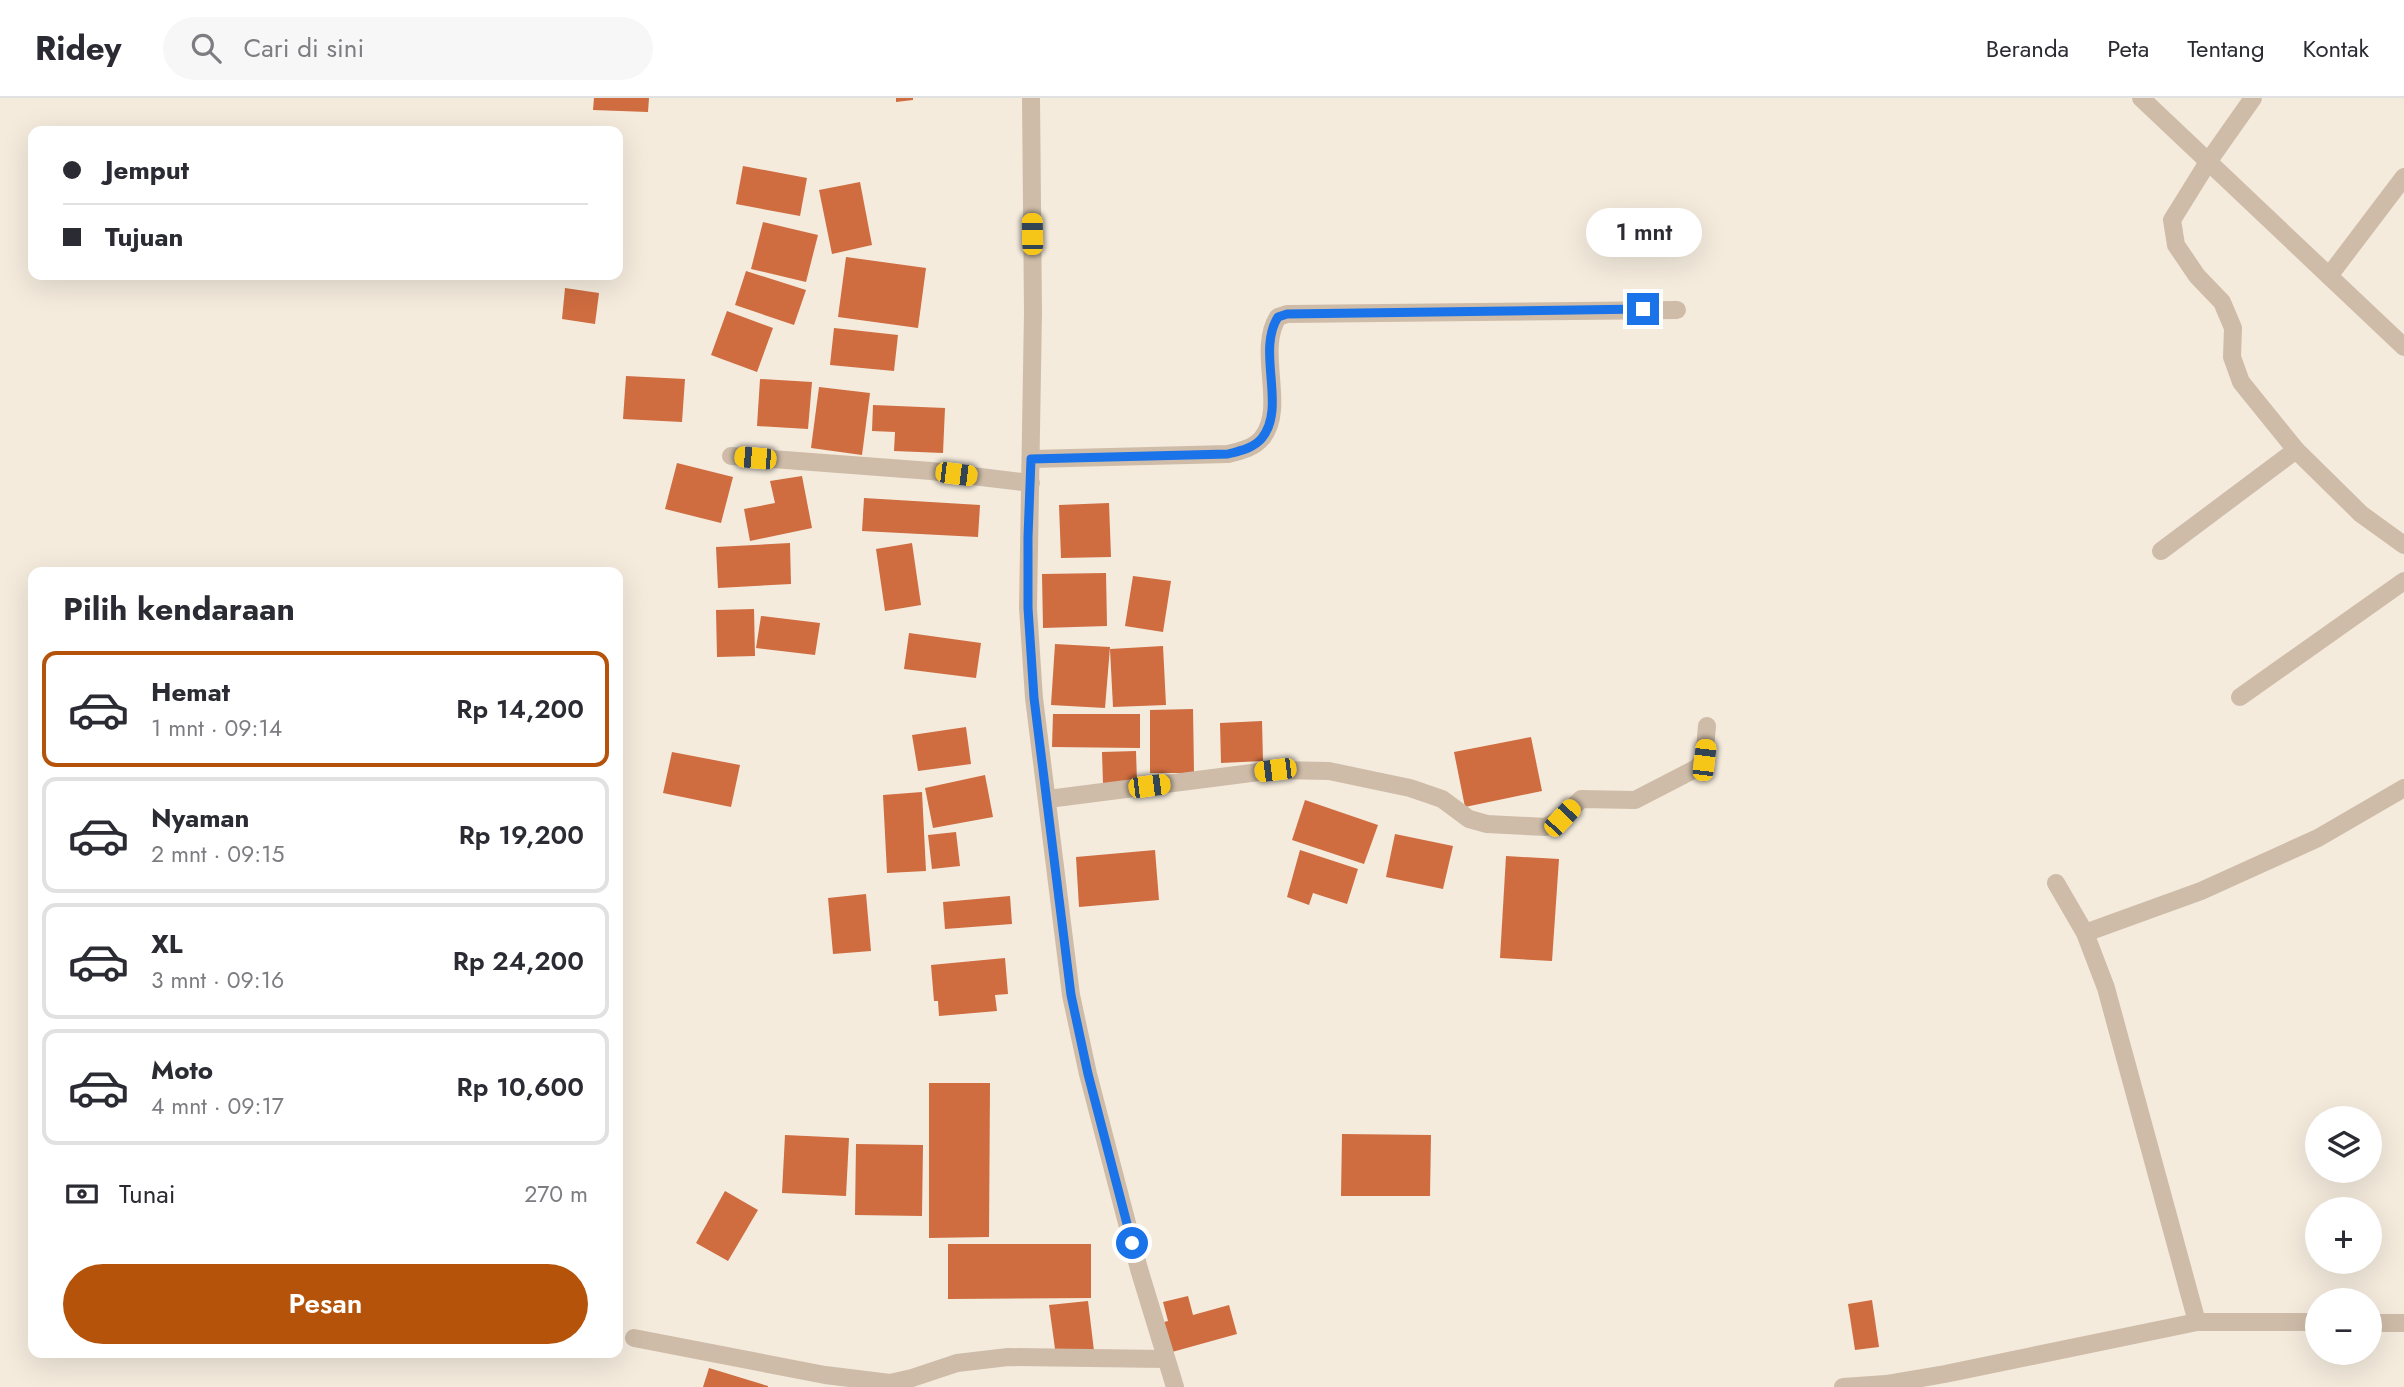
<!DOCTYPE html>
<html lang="id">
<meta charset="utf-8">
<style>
body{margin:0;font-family:Jost,sans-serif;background:#f7f7f7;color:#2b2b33;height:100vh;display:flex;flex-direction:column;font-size:26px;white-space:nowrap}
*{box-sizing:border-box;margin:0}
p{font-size:23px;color:#7c7c81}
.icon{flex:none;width:38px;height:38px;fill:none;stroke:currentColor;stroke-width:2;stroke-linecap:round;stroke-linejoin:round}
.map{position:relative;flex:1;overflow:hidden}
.details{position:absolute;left:28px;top:469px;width:595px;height:791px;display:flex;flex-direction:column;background:#fff;border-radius:14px;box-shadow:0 7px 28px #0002}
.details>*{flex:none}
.banner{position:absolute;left:28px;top:28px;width:595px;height:154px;border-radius:14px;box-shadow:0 7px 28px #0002;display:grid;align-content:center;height:154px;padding:0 35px;background:#fff}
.controls{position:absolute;left:2305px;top:1008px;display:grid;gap:14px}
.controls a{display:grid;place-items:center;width:77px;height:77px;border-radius:50%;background:#fff;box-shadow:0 7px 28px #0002;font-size:35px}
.end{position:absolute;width:32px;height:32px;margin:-16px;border:9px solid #1a73e8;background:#fff;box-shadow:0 0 0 4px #fff}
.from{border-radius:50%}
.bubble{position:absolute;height:49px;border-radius:24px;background:#fff;box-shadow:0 7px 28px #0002;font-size:23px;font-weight:600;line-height:49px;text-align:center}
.car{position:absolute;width:21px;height:42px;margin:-21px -10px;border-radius:9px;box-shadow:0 0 5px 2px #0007;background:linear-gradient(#f5c518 24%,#345 0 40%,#f5c518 0 76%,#345 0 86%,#f5c518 0)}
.banner b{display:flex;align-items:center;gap:24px;height:66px;font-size:26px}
.banner b+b{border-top:2px solid #e1e1e2}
.banner i{width:18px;height:18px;background:#2b2b33}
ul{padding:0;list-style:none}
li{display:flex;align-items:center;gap:21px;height:116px;margin:0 14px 10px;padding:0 21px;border:4px solid #e1e1e2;border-radius:14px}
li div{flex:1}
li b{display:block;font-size:26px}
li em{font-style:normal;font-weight:600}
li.on{border-color:#b45309}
li>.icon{width:63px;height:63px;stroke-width:1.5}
h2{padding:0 35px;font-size:32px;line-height:84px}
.pay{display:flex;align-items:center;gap:18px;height:77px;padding:0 35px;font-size:26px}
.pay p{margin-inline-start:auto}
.primary-button{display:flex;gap:14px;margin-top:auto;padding:14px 35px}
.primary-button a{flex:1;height:80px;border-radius:42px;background:#b45309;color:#fff;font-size:28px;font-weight:600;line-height:80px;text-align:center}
header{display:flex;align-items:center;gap:42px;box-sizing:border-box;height:98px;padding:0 35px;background:#fff;border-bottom:2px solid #e1e1e2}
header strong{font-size:33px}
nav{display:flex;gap:38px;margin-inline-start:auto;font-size:24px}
.search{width:490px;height:63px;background:#f7f7f7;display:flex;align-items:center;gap:18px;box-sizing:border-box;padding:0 24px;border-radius:38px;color:#7c7c81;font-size:26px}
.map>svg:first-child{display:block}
.building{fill:#cf6c40}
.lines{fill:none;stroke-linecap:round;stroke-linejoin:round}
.lane{stroke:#cebca8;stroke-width:18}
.street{stroke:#cebca8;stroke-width:18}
.route{stroke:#1a73e8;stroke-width:9}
</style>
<header>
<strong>Ridey</strong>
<div class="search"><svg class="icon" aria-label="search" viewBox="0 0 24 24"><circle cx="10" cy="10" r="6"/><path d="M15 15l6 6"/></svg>Cari di sini</div>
<nav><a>Beranda</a><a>Peta</a><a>Tentang</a><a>Kontak</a></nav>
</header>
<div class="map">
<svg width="2404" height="1289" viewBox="0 0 2404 1289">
<rect width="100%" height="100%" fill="#f4ebdd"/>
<g class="building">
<path d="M594,0H649L648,14L593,12Z"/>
<path d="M896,0H913V2L896,4Z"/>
<path d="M743,68L807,80L800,118L736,106Z"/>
<path d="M860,84L872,147L832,156L819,92Z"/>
<path d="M763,124L818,137L806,184L751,171Z"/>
<path d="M846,159L926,170L918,230L838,219Z"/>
<path d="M746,173L806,192L794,227L735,207Z"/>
<path d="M565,190L599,195L595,226L562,221Z"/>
<path d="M727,213L773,230L757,274L711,257Z"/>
<path d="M834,230L898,237L894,273L830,267Z"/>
<path d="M626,278L685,281L682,324L623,321Z"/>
<path d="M760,281L812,284L808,331L757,328Z"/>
<path d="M819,289L870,295L862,357L811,350Z"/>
<path d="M873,307L945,310L943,355L894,353L895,334L872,333Z"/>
<path d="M677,365L733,379L721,425L665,411Z"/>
<path d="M802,378L812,430L750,443L744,411L775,405L770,383Z"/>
<path d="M864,400L980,407L978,439L862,433Z"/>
<path d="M1109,405L1111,459L1061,460L1059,407Z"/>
<path d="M790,445L791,486L718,490L716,449Z"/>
<path d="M912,445L921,507L885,513L876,451Z"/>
<path d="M1106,475L1107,528L1043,530L1042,476Z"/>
<path d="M1133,478L1171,483L1163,534L1125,528Z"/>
<path d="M754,511L755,558L717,559L716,512Z"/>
<path d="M761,518L820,525L815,557L756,550Z"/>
<path d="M909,535L981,545L976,580L904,571Z"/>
<path d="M1055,546L1110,549L1105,610L1051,607Z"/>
<path d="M1163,548L1166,607L1113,609L1110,551Z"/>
<path d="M1193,611L1194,675H1150V612Z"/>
<path d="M1053,616H1140V650L1052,649Z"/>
<path d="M1262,623L1263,663L1221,665L1220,625Z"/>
<path d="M966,629L971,666L918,673L912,637Z"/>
<path d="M1531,639L1542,693L1465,709L1454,654Z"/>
<path d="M1136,653L1137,685L1103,686L1102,654Z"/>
<path d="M672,654L740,667L731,709L663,695Z"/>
<path d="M985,677L993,719L933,730L925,690Z"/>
<path d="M922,694L926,773L887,775L883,697Z"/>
<path d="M1305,702L1378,727L1364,766L1292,742Z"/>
<path d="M956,734L960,768L932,771L928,737Z"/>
<path d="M1395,736L1453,748L1443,791L1386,779Z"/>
<path d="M1155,752L1159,802L1079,809L1076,759Z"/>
<path d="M1300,752L1358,771L1347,806L1313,795L1309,807L1287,799Z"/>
<path d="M1506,758L1559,761L1552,863L1500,860Z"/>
<path d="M866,796L871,853L833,856L828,800Z"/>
<path d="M1010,798L1012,826L945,831L943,804Z"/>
<path d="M1005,860L1008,896L995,897L997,913L939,918L938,903H934L931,867Z"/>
<path d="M929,985H990L989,1139L929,1140Z"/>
<path d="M1342,1036L1431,1037L1430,1098H1341Z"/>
<path d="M785,1037L849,1040L846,1098L782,1095Z"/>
<path d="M856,1046L923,1047L922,1118L855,1117Z"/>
<path d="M725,1093L758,1112L728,1163L696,1145Z"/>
<path d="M948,1146H1091V1200L948,1201Z"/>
<path d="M1188,1198L1193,1217L1229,1207L1237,1236L1172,1254L1164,1224L1168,1223L1163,1204Z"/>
<path d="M1872,1202L1879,1249L1855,1252L1848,1206Z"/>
<path d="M1088,1203L1094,1253L1056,1258L1049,1207Z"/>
<path d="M709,1270L768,1288V1289H703Z"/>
</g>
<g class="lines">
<g class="lane">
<path d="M2161,453L2296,352"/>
<path d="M2240,599L2404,483"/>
</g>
<g class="street">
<path d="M1031,0L1033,214L1028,510L1034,600L1071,897L1088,976L1139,1171L1175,1289"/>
<path d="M2141,0L2404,249"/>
<path d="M2253,0L2208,64L2172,122L2176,147L2197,178L2222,204L2233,230L2232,259L2241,284L2296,352L2361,416L2404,447"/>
<path d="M2329,178L2404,79"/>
<path d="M731,358L931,373L1031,385"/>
<path d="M1031,361L1228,356C1240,353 1254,350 1262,340C1287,309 1256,253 1278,219L1287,216L1677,212"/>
<path d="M1048,701L1275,672L1329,673L1410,690L1442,701L1469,721L1487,726L1546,729L1562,720L1581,701L1635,702L1697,670L1704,662L1707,628"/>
<path d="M2056,785L2085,835L2106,890L2197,1224"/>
<path d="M2085,835L2201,793L2318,740L2404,690"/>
<path d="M2370,1225H2404"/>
<path d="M634,1240L825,1277L890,1285L912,1280L957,1265L1008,1259L1165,1261"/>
<path d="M1843,1289L1886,1286L1945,1276L2197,1224H2317"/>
</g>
</g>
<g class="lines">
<path class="route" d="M1132,1145L1088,976L1071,897L1034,600L1028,510V439L1031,361L1228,356C1240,353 1254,350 1262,340C1287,309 1256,253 1278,219L1287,216L1643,211"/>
</g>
</svg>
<div class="controls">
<a><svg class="icon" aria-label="layers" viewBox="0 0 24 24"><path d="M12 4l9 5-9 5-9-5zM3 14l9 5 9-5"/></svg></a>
<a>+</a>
<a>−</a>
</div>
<i class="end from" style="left:1132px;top:1145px"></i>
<i class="end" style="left:1643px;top:211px"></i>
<div class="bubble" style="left:1586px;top:110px;width:116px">1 mnt</div>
<i class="car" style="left:1032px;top:136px;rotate:359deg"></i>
<i class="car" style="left:755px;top:360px;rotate:275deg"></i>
<i class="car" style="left:956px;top:376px;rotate:97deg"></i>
<i class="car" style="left:1704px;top:662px;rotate:7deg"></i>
<i class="car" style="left:1275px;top:672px;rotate:263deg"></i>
<i class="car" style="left:1149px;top:688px;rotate:83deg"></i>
<i class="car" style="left:1562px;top:720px;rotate:43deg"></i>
<div class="banner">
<b><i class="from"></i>Jemput</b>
<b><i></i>Tujuan</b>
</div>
<section class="details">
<h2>Pilih kendaraan</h2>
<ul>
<li class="on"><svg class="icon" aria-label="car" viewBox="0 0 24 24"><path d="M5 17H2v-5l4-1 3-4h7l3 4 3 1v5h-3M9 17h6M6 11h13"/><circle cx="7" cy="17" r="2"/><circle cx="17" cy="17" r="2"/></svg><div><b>Hemat</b><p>1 mnt · 09:14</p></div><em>Rp 14,200</em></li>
<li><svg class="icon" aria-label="car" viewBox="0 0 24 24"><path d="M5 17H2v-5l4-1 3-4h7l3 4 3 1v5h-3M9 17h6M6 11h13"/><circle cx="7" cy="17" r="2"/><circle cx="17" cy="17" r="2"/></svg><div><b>Nyaman</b><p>2 mnt · 09:15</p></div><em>Rp 19,200</em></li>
<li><svg class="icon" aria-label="car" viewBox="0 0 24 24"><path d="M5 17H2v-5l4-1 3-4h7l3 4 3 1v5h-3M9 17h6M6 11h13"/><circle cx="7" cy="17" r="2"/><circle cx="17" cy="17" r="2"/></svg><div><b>XL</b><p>3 mnt · 09:16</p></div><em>Rp 24,200</em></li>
<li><svg class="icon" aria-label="car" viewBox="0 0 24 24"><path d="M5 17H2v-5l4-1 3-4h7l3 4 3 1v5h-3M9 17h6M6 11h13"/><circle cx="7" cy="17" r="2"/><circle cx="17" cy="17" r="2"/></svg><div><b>Moto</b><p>4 mnt · 09:17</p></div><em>Rp 10,600</em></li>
</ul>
<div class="pay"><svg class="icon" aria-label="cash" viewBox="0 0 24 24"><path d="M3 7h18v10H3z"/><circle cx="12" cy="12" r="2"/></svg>Tunai<p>270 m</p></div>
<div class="primary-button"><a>Pesan</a></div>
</section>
</div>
